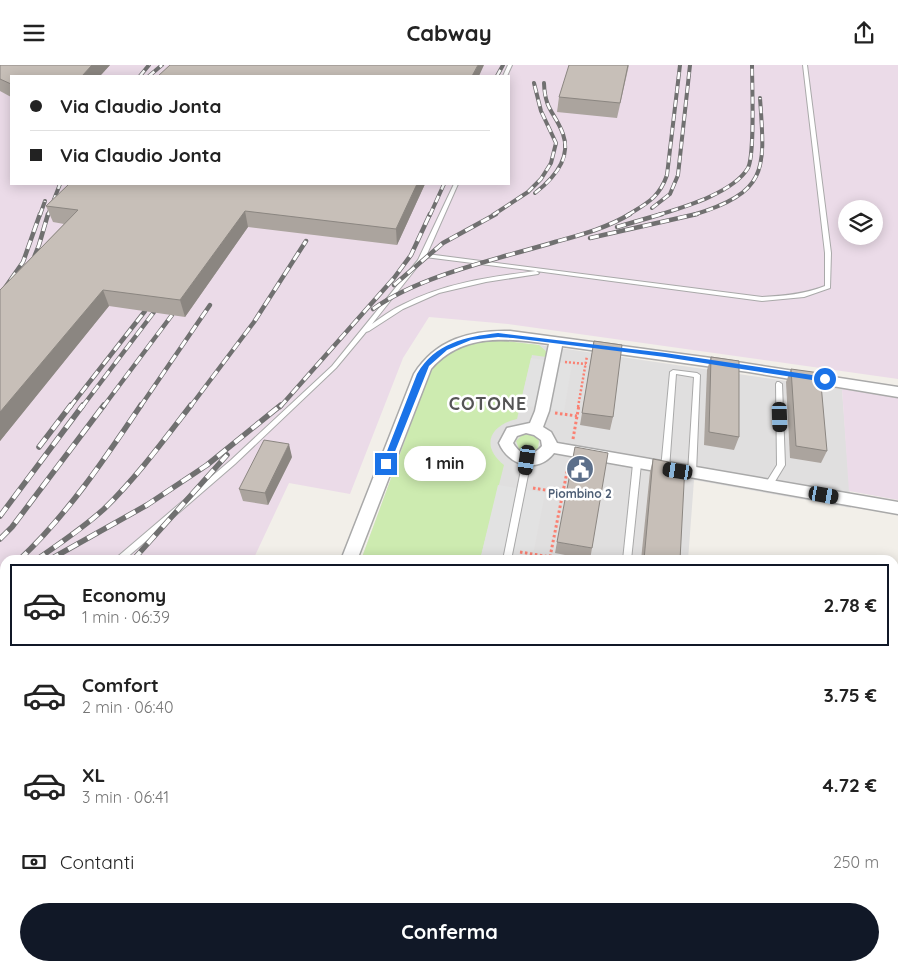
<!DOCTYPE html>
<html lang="it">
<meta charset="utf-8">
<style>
body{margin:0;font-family:Quicksand,sans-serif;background:#f6f6f6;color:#222;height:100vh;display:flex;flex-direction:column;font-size:19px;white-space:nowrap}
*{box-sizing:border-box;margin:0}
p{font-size:16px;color:#767676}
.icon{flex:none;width:28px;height:28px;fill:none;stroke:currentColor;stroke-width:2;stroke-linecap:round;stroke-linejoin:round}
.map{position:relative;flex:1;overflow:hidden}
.side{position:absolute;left:0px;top:490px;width:899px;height:416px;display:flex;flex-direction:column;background:#fff;border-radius:15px 15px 0 0;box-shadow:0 2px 12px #0003}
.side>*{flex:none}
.hud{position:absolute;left:10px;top:10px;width:500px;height:110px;border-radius:0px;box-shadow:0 2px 12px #0003;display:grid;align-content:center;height:110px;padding:0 20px;background:#fff}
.controls{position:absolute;left:838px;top:135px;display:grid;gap:10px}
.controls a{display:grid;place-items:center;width:45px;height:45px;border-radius:50%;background:#fff;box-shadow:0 2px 12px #0003;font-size:25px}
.end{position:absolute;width:22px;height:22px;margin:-11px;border:6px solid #1a73e8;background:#fff;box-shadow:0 0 0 2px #fff}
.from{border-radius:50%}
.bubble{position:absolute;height:35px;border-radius:18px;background:#fff;box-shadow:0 2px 12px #0003;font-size:16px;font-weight:800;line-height:35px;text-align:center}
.car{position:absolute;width:15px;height:30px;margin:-15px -8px;border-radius:6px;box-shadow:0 0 4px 1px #0007;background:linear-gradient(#222 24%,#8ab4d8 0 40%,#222 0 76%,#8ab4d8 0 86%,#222 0)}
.hud b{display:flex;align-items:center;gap:18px;height:48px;font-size:19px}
.hud b+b{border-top:1px solid #e0e0e0}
.hud i{width:12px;height:12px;background:#222}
ul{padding:9px 0 0;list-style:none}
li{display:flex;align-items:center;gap:15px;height:82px;margin:0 10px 8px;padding:0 10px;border:2px solid transparent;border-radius:0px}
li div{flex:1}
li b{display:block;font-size:19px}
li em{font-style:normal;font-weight:800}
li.on{border-color:#111827}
li>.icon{width:45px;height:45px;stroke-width:1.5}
.pay{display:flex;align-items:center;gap:12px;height:55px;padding:0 20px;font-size:19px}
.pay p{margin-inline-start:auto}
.action{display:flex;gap:10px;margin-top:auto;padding:10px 20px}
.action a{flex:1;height:58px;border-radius:30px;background:#111827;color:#fff;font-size:20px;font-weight:800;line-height:58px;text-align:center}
header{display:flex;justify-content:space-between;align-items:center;height:65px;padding:0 20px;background:#fff;font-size:22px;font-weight:800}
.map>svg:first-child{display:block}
.residential{fill:#e0dfdf}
.industrial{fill:#ebdbe8;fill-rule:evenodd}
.grass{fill:#cdebb0}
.parking{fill:#e2e2e2}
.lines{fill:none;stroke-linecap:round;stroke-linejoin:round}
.service-casing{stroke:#a9a9a9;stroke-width:2}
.minor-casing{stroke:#a9a9a9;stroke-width:3}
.path-far1{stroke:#fa8072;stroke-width:2.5;stroke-dasharray:2 2;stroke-linecap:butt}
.path{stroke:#fa8072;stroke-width:3;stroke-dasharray:2.5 2.5;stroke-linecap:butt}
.service{fill:#fff;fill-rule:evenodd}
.minor{fill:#fff;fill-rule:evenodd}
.rail-far3-casing{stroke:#707070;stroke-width:4}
.rail-far2-casing{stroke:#707070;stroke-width:4.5}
.rail-far1-casing{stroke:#707070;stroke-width:5.5}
.rail-casing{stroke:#707070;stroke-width:7}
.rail-far3{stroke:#fff;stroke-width:2.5;stroke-dasharray:7;stroke-linecap:butt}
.rail-far2{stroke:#fff;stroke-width:3;stroke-dasharray:9;stroke-linecap:butt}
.rail-far1{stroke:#fff;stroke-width:4;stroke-dasharray:11;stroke-linecap:butt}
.rail{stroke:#fff;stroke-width:5;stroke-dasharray:14;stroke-linecap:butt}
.wall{fill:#aba49e}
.shaded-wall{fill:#8b8681}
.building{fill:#c7bfb8;stroke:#8b8681}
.route{fill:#1a73e8}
.labels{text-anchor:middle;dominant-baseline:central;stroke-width:5;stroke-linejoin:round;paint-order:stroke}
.service-label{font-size:12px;font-weight:bold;fill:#4e5e75;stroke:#fff}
.district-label{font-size:18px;font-weight:bold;letter-spacing:1px;fill:#555;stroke:#fff}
</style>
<header><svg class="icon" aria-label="menu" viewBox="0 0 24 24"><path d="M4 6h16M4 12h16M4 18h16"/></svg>Cabway<svg class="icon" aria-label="share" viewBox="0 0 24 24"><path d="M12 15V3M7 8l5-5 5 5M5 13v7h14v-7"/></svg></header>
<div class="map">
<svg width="898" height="906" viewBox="0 0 898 906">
<rect width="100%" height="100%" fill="#f2efe9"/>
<g class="residential">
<path d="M495,276L539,280L842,324L851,443L694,415L688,495H361L429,310L473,278Z"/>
<path d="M119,901H728L739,906H117Z"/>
</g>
<g class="industrial">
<path d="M0,0H898V314L508,259L429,252L403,293L350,429L289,418L253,495H5V901H57L54,906H0ZM11,11H509V119H11ZM846,144H874V171H846Z"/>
<path d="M842,324L898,333V435L849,426Z"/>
</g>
<g class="grass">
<path d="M507,276L539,280L547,287L546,292L532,290L517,354C490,360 480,381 504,400L480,495H361L429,310C446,281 475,275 507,276Z"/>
<path d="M522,370C529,369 535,370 539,376L538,384L528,387L519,384L516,376Z"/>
</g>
<g class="parking">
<path d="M531,293L572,299L564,346L520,340Z"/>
<path d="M498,420L545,428L532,495H480Z"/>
</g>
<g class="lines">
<g class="service-casing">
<g id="service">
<path d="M508,0H512L507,11H503Z"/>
<path d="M803,0H807L831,188L830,223L804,232L762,236L536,206L539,208L538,209L486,217L439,228L403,244L369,266L366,267L336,303L235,399L124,495H115L116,493L231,395L332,301L418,195L454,119H458L427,189L762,232C784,231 805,229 825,221V188ZM425,192L536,206C490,212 443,218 402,240C391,245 382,252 372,259Z"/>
<path d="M673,305L697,308L700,310L696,408L692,411L688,408L694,312L676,309L669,404L665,407L661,404L670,307Z"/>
<path d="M777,317H779L782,319L785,400L771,423L768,424L764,421L777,400L776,319Z"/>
<path d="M527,392L531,395L511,495H503L523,395Z"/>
<path d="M637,396L641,399L631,495H623L633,399Z"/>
<path d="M5,640C5,646 7,654 0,656C0,650 0,642 5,640Z"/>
</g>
</g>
<g class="minor-casing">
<g id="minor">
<path d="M510,266L711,293L898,322V332L749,307L562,281L549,346L543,362L551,367L557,378L898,437V449L554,388C537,410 508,400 499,378L507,363L530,358L535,346L549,279C506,273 462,268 431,304L357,495H341L414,309C436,274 471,265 510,266ZM526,368L534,370L541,375L542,381C533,392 520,391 513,378L517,371Z"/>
<path d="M76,901H100L98,906H74Z"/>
<path d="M437,901H461L462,906H438Z"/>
<path d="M668,901H695L697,906H670Z"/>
</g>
</g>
<g class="path-far1">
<path d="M565,297L586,299"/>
<path d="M578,342L587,291"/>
</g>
<g class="path">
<path d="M555,348L577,351"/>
<path d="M573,374L579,340"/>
<path d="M533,423L563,428"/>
<path d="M520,487L569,495"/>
<path d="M550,492L569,397"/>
</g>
<use href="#service" class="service"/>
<use href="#minor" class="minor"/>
<g class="rail-far3-casing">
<g id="rail-far3">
<path d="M140,11L149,0"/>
<path d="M149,11L162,0"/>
<path d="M497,11L503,0"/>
<path d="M535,128C553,114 572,94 563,69C555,47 545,46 544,18"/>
<path d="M652,143L670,129L678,110L690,0"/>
<path d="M40,150L45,136"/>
<path d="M48,150L60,119"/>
<path d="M430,150L444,119"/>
<path d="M493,150L528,127L541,114L551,98L556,78L541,46L534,18"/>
<path d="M628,150C647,138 659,133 667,110L680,0"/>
<path d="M658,150C684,142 733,128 748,103C755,90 752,19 752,0"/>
<path d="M693,150C769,127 765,104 760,33"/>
</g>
</g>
<g class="rail-far2-casing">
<g id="rail-far2">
<path d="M617,162L662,149"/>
<path d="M590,173L697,149"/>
<path d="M31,200L39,180L48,149"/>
<path d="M394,220L443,178L496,149"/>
<path d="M0,230L23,197L40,149"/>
<path d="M373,244C421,210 498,194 555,177C580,170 607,163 630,149"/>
<path d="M70,342L145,246"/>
<path d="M82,342L154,247"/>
<path d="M103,342L172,250"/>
<path d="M140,342L210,240"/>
<path d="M190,342L254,257L306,176"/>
<path d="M280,342L394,213L411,190L430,149"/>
</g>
</g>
<g class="rail-far1-casing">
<g id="rail-far1">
<path d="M39,382L71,340"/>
<path d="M0,451L83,340"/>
<path d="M0,474L12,462L104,340"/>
<path d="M19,495C67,450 104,395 141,340"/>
<path d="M36,495C59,479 83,463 104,444C136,413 164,375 191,340"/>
<path d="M49,495L147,440L207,400L281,340"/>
<path d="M133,495L227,390"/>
<path d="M0,510L5,506"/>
<path d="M0,521L5,518"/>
<path d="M0,551L5,548"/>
<path d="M0,560L5,557"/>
<path d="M0,572L5,569"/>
<path d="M0,582L5,579"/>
</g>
</g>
<g class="rail-casing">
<g id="rail">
<path d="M0,592L5,589"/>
<path d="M0,702L5,694"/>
<path d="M0,741L5,730"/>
</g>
</g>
<use href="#rail-far3" class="rail-far3"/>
<use href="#rail-far2" class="rail-far2"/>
<use href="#rail-far1" class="rail-far1"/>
<use href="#rail" class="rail"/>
</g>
<g class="wall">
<path d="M0,0H110L100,11H11V32L0,26Z"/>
<path d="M629,0L617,53L557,47L559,32Z"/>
<path d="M69,119H425L397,180L248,162L185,252L109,241L0,376V225L64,159L53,157L46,141Z"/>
<path d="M594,276L613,352L610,365L580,360Z"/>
<path d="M711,292L739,372L734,385L704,380L707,305Z"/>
<path d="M791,304L827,386L821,398L790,393L786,317Z"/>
<path d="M292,392L268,440L243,436L239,424Z"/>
<path d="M653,394L680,495H641L650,407Z"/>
<path d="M557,477L592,483L590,495L555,488Z"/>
<path d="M894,679L898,680V906H892L878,901H894Z"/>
</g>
<g class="shaded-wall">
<path d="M92,0H110L100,11H82Z"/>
<path d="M478,0H484L479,11H472Z"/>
<path d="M417,119H425L397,180L396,164Z"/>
<path d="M245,146L248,162L185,252L180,235Z"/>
<path d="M103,225L109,241L0,376V347Z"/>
<path d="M289,379L292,392L268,440L265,428Z"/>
<path d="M264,901H270L268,906H262Z"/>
<path d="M348,901L351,905L350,906H347Z"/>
</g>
<g class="building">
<path d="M0,0H92L82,11H11V19L0,14Z"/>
<path d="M170,0H478L472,11H158Z"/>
<path d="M569,0H628L620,38L559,32Z"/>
<path d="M69,119H417L396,164L245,146L180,235L103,225L0,347V225L78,145L46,141Z"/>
<path d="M594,276L622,280L613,352L582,348Z"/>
<path d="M711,292L739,296V372L709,367Z"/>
<path d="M791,304L820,308L827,386L796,381Z"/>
<path d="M264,375L289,379L265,428L239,424Z"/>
<path d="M575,382L608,388L592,483L557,477Z"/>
<path d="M653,394L685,400L680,495H644Z"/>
<path d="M894,679L898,680V895L894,894Z"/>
<path d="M214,901H264L262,906H212Z"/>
<path d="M297,901H348L347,906H295Z"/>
<path d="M394,901H436L437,903L440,904V906H393Z"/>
<path d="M474,901H489L487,906H472Z"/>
<path d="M518,901H562L563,902L562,906H517Z"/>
</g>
<path class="route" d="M498,268L665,288L825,312L828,314L825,317L665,292L513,273L498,272L471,275L447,285L429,301L390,399L386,402L383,401L382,399L417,309C435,278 465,272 498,268Z"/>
<defs>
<g id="civic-disc" transform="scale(1.4375)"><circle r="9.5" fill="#5c6f8a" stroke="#fff"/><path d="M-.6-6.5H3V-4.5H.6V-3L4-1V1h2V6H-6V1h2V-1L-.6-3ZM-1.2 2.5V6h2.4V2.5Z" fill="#fff"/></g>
</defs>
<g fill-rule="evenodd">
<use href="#civic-disc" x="580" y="404"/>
</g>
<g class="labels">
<g class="service-label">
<text x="580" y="428">Piombino 2</text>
</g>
<g class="district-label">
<text x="488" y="338">COTONE</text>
</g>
</g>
</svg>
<div class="controls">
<a><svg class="icon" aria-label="layers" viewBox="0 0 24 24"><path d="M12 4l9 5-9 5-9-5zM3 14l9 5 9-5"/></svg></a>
</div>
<i class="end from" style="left:825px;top:314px"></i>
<i class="end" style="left:386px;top:399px"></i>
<div class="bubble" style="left:404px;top:381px;width:82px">1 min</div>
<i class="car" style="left:780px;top:352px;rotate:178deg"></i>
<i class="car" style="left:527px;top:395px;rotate:188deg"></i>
<i class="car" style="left:678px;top:406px;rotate:279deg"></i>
<i class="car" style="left:824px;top:430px;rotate:100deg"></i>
<div class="hud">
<b><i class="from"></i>Via Claudio Jonta</b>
<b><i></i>Via Claudio Jonta</b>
</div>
<section class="side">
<ul>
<li class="on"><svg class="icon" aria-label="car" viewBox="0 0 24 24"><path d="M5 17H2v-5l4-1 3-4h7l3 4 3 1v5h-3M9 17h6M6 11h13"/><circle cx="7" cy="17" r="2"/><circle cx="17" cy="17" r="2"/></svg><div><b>Economy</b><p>1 min · 06:39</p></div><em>2.78 €</em></li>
<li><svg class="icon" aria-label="car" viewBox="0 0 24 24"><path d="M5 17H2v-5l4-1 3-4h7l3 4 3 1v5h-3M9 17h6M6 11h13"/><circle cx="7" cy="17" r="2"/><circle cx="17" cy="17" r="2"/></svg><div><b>Comfort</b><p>2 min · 06:40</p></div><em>3.75 €</em></li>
<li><svg class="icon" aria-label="car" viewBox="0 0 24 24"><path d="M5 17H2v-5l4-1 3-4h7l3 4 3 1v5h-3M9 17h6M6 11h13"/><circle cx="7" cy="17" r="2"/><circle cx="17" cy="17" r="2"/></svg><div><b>XL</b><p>3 min · 06:41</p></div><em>4.72 €</em></li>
</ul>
<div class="pay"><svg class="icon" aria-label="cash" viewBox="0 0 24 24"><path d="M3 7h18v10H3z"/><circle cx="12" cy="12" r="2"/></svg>Contanti<p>250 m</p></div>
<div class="action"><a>Conferma</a></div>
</section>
</div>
